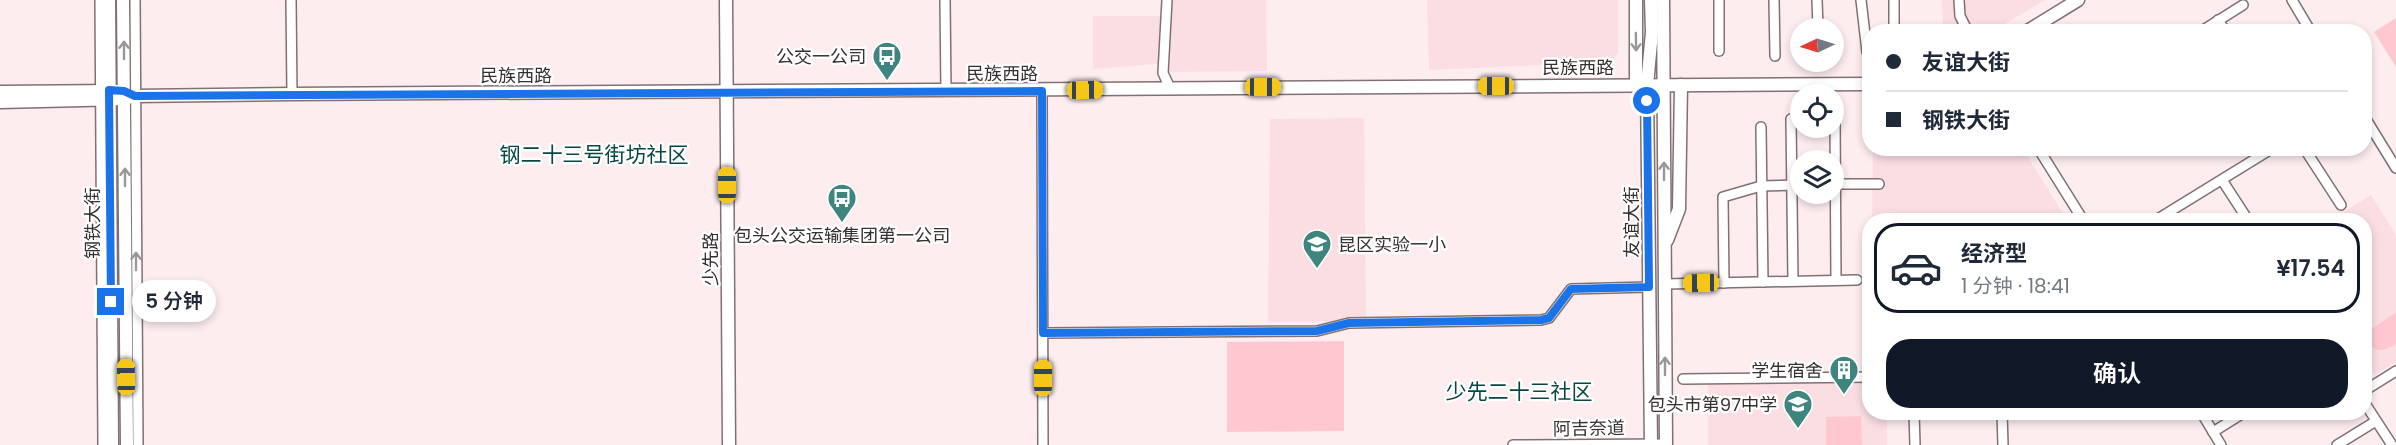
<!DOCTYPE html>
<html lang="zh">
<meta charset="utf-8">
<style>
body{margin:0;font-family:Poppins,"Noto Sans SC",sans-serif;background:#f6f6f7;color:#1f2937;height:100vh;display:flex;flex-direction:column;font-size:22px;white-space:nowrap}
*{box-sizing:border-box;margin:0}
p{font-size:20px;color:#747a83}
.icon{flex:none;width:33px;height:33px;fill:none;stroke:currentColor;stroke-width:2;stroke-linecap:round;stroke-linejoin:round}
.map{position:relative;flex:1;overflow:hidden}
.sheet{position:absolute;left:1862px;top:213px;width:510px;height:207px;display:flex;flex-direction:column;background:#fff;border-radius:24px;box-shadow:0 3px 9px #0003}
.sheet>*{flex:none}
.hud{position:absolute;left:1862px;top:24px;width:510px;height:132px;border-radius:24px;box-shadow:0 3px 9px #0003;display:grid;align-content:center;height:132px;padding:0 24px;background:#fff}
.needle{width:39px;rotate:266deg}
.buttons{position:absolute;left:1790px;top:18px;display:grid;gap:12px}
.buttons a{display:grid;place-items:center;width:54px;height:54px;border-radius:50%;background:#fff;box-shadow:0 3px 9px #0003;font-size:30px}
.end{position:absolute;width:27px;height:27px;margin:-14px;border:8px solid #1a73e8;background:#fff;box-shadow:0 0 0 3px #fff}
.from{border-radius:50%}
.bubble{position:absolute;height:42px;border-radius:21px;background:#fff;box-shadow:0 3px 9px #0003;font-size:20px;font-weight:600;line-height:42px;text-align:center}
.car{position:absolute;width:18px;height:36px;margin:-18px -9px;border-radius:8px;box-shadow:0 0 4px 2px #0007;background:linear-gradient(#f5c518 24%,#345 0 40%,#f5c518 0 76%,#345 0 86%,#f5c518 0)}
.hud b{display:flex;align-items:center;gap:21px;height:57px;font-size:22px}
.hud b+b{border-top:2px solid #e0e1e3}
.hud i{width:15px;height:15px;background:#1f2937}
ul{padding:10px 0 0;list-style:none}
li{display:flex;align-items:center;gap:18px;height:90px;margin:0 12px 9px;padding:0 12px;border:3px solid transparent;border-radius:24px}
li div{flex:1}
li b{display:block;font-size:22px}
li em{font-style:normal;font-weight:600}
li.on{border-color:#111827}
li>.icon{width:54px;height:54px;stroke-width:1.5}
.cta{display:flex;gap:12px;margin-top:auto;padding:12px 24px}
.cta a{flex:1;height:69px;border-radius:24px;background:#111827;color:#fff;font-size:24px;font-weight:600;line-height:69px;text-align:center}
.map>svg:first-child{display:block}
.built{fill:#fbdee2}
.green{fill:#ffc8d0}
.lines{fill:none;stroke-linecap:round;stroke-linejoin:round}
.minor-casing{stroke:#817072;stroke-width:12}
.major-casing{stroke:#817072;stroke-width:15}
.minor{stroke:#fff;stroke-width:9}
.major{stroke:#fff;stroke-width:12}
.oneway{stroke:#9a9798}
.route{stroke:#1a73e8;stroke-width:8}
.labels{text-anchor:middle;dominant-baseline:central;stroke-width:4.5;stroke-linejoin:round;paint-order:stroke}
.poi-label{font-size:18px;fill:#362f30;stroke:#fff;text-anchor:end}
.street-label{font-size:18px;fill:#362f30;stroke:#fff}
.quarter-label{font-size:21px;fill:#064743;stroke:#fff}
</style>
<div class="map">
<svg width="2396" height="445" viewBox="0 0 2396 445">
<rect width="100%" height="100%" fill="#fdedef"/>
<g class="built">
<path d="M1167,0H1266L1267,71L1168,72L1167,63L1093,69V16H1162Z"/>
<path d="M1427,0H1618V53L1611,62L1429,70Z"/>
<path d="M1942,0H2045L1991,32L1943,31Z"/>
<path d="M1364,118L1366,321L1268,322L1270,119Z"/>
<path d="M1873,148L2023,149L2067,220H1872Z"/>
<path d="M2371,195L2396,235V362L2375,375L2364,358V220H2331Z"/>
<path d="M1869,382V412L1887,413V445H1708V383Z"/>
</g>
<g class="green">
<path d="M2396,18V67L2374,32Z"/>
<path d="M2396,312V344C2386,350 2378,354 2369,344V331Z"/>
<path d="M1344,341V431L1227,432V342Z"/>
<path d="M1861,416L1862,445H1826V417Z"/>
</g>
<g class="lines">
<g class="minor-casing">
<g id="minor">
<path d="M100,0L103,445"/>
<path d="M135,0L138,445"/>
<path d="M291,0L292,94"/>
<path d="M945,0L946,91"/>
<path d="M1167,0L1163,73L1170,88"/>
<path d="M1774,0L1775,56"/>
<path d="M1817,0L1818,28"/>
<path d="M1861,0L1867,52"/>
<path d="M1894,0V32"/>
<path d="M1959,0L1960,16L1968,32"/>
<path d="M2292,0L2311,32"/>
<path d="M2218,20L2226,32"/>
<path d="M2200,32L2243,5"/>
<path d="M1719,51V0"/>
<path d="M1042,91L1043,445"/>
<path d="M1835,116L1836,280"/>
<path d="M2364,116L2396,168"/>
<path d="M1791,119L1793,281"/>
<path d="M1761,127L1763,282"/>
<path d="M2038,148L2083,220"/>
<path d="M2304,148L2341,205"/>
<path d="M2222,180L2248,220"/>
<path d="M1833,184H1879"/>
<path d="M2156,220L2273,148"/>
<path d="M1724,283L1723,197L1761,186L1800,185"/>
<path d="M1665,284L1857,280"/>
<path d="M1043,333L1317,331L1349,323L1541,320L1549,318L1571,289L1649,287"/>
<path d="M1683,379L1869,377"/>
<path d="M2364,391L2396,371"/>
<path d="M2364,402L2392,445"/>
<path d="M1914,412L1915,445"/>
<path d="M2002,412L2003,445"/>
<path d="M2201,412L2221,445"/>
<path d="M2213,432L2245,412"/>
<path d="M1513,445L1666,444"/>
<path d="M2337,445L2376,421"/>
</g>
</g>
<g class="major-casing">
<g id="major">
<path d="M109,0L112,445"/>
<path d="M123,0L127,445"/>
<path d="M726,0L729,445"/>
<path d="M1636,0V84"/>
<path d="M1663,0L1666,445"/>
<path d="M2026,32L2078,0"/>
<path d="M0,92L117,91"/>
<path d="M0,102L124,99L135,96L292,94L1869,84"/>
<path d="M1667,240L1679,209L1681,85"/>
<path d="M1651,445L1647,85L1652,32L1651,0"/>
</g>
</g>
<use href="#minor" class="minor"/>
<use href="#major" class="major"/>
</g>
<defs><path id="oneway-shaft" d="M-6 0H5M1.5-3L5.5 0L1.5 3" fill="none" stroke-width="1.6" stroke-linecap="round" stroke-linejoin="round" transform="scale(1.5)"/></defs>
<g class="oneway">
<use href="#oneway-shaft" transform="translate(1636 42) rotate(89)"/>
<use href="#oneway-shaft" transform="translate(124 50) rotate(-90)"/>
<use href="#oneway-shaft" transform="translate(1664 171) rotate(-90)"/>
<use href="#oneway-shaft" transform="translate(125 177) rotate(-90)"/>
<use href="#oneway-shaft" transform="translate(136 261) rotate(-90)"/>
<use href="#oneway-shaft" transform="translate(1665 366) rotate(-90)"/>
</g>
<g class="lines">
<path class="route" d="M111,302L109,90L124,91L135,96L1042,91L1043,333L1317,331L1349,323L1541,320L1549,318L1571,289L1649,287L1647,101"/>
</g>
<defs>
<g id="bus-pin" transform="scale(1.5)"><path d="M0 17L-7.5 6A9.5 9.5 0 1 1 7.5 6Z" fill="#3e857f" stroke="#fff"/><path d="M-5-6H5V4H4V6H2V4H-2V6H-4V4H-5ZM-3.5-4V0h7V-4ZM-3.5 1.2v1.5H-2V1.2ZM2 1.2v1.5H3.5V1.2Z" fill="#fff"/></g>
<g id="school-pin" transform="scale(1.5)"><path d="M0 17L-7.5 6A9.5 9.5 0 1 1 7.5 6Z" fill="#3e857f" stroke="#fff"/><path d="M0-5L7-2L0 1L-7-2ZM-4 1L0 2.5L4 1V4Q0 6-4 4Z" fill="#fff"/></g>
<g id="building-pin" transform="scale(1.5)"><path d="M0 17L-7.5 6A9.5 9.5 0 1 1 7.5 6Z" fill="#3e857f" stroke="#fff"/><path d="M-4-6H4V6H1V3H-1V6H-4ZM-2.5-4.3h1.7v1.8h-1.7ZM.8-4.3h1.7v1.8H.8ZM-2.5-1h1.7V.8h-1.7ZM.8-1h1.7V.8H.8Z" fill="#fff"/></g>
</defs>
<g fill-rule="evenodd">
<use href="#bus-pin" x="887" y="56"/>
<use href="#bus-pin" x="842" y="198"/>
<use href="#school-pin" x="1317" y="244"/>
<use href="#building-pin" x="1844" y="370"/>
<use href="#school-pin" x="1798" y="404"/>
</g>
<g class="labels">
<g class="poi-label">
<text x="866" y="56">公交一公司</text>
<text x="842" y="235" text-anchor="middle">包头公交运输集团第一公司</text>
<text x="1338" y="244" text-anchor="start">昆区实验一小</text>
<text x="1823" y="370">学生宿舍</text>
<text x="1777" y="404">包头市第97中学</text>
</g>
<g class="street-label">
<text x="1578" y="67">民族西路</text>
<text x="1002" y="73">民族西路</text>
<text x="516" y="75">民族西路</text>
<text transform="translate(1631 222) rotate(-90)">友谊大街</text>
<text transform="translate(92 223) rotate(-90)">钢铁大街</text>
<text transform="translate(710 259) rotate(-90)">少先路</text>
<text transform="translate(1589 428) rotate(-1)">阿吉奈道</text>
</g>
<g class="quarter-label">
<text x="594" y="154">钢二十三号街坊社区</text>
<text x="1519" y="391">少先二十三社区</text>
</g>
</g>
</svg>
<div class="buttons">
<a><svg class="needle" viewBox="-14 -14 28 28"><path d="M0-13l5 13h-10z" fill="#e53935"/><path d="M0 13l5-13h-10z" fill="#747a83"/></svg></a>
<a><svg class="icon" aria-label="locate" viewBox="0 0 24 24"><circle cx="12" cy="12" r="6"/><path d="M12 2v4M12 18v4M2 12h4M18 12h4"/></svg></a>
<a><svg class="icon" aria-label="layers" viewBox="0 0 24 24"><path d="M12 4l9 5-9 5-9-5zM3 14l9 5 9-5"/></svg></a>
</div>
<i class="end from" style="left:1647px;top:101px"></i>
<i class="end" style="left:111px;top:302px"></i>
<div class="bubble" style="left:132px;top:280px;width:84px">5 分钟</div>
<i class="car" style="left:1496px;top:86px;rotate:270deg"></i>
<i class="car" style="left:1263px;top:87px;rotate:90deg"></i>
<i class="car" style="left:1085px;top:90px;rotate:89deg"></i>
<i class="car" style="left:727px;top:185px;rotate:0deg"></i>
<i class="car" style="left:1701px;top:283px;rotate:269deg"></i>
<i class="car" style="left:126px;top:377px;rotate:359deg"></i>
<i class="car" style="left:1043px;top:378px;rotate:0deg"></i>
<div class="hud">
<b><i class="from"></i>友谊大街</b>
<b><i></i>钢铁大街</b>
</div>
<section class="sheet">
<ul>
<li class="on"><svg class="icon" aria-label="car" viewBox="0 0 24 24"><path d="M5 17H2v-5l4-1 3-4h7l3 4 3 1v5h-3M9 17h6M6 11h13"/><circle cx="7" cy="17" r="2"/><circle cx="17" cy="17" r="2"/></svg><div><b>经济型</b><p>1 分钟 · 18:41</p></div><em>¥17.54</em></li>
</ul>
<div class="cta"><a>确认</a></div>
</section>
</div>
